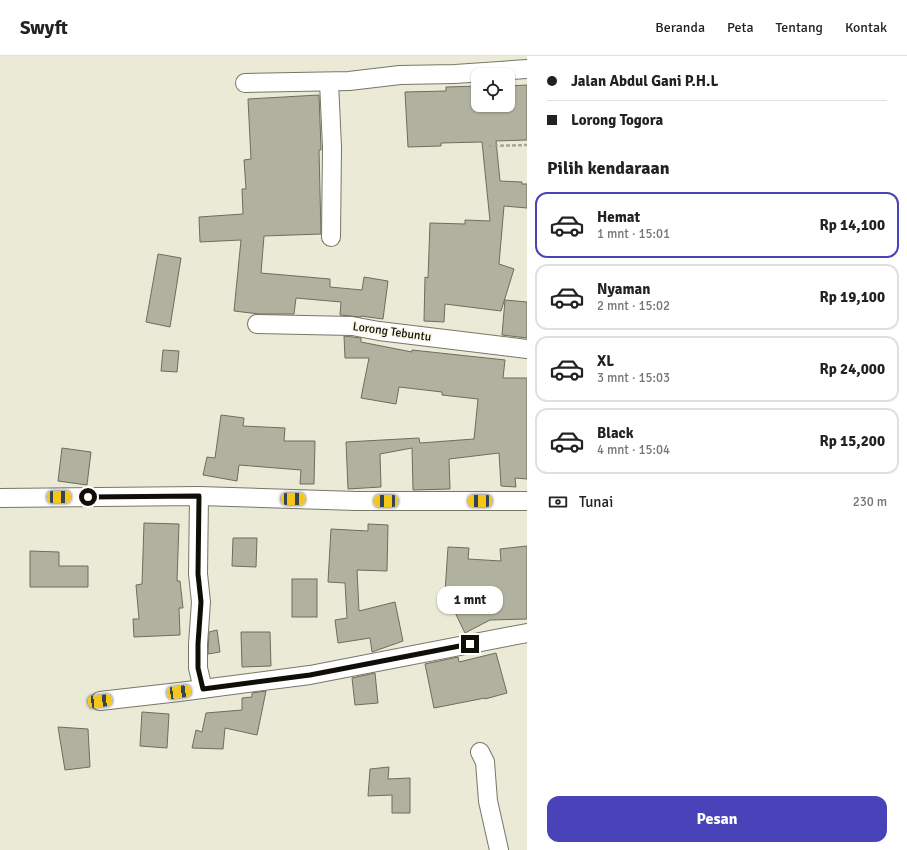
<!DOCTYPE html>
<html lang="id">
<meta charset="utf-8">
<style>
body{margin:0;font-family:Signika,sans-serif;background:#f6f6f6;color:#222;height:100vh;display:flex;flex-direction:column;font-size:15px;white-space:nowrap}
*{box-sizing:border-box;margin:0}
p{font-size:13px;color:#767676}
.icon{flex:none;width:22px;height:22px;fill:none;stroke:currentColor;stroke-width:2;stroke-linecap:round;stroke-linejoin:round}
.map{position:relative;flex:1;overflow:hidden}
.panel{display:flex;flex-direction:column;background:#fff;width:380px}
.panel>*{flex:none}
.guide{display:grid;align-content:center;height:88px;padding:0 20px;background:#fff}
.fabs{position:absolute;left:471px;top:12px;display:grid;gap:8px}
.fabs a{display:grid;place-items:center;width:44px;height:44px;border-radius:8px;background:#fff;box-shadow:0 1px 3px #0004;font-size:20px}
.end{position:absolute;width:18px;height:18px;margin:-9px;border:5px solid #0f0f08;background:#fff;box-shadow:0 0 0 2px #fff}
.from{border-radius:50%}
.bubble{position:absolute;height:28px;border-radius:12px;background:#fff;box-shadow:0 1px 3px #0004;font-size:13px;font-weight:800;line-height:28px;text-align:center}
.car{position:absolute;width:12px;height:24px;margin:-12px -6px;border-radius:5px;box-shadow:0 0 3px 1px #0007;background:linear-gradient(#f5c518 24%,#345 0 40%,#f5c518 0 76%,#345 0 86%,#f5c518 0)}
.guide b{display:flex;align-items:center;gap:14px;height:38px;font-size:15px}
.guide b+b{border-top:1px solid #e0e0e0}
.guide i{width:10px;height:10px;background:#222}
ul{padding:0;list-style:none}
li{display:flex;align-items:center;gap:12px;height:66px;margin:0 8px 6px;padding:0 12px;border:2px solid #e0e0e0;border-radius:12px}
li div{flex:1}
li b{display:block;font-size:15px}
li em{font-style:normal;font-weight:800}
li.active{border-color:#4942b9}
li>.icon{width:36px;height:36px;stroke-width:1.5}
h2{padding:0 20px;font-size:18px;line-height:48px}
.pay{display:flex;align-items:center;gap:10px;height:44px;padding:0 20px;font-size:15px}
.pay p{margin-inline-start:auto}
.action{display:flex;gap:8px;margin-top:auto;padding:8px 20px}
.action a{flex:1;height:46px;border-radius:12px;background:#4942b9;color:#fff;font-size:16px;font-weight:800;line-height:46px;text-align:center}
header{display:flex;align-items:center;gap:24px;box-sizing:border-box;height:56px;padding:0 20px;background:#fff;border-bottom:1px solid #e0e0e0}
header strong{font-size:19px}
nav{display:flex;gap:22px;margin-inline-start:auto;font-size:14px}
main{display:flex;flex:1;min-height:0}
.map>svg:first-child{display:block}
.building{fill:#b0b19e;stroke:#6d6d5d}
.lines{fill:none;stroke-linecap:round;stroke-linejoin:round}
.minor-casing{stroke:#776;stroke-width:20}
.path{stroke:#a7a798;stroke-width:2.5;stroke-dasharray:4 2;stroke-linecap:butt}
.minor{stroke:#fff;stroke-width:18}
.route{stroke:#0f0f08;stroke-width:5}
.labels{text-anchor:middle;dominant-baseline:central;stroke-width:3;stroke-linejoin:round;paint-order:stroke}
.street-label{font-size:12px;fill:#0f0f08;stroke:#f7f7e4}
</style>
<header>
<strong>Swyft</strong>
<nav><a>Beranda</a><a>Peta</a><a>Tentang</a><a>Kontak</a></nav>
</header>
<main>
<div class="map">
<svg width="527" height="794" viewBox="0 0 527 794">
<rect width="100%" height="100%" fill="#eaead7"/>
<g class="building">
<path d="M527,29V84L496,85L500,125L522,126V128H527V152L504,150L499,208L514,213L501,255L445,248L444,266L424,265L425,221L428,222L430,167L465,168V164L490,165L482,86L441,87V90L408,91L405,36L446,35V31L478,30V49H508V30Z"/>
<path d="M319,39L321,92V94H319L321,178L264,180L261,217L330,223V231L362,234L364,221L388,225L383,263L361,260V261L340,259L341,246L296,242L294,258H259L234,255L241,184L200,186L199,161L243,158L242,133H246L244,104L251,103L248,43Z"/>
<path d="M158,198L181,202L170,271L146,266Z"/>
<path d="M505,244L527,246V282L502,279Z"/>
<path d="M344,280L361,282V286L412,296V294L505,304L503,322H527V423L515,422L516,431L501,430L499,397L449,403L450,433L413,434L412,392L380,398L381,431L348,433L346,386L419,382L420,387L474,383L478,343L442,339V336L399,331L396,348L361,342L369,302H345Z"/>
<path d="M163,294L179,295L177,316L161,315Z"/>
<path d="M221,359L244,362L243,370L285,372L284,385H315L314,428H300L301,414L239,409L237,425L203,419L207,401L215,402Z"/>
<path d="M62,392L91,396L87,429L58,425Z"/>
<path d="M144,467L179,468L177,525H180L183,552H179L180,579L134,581L133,563H139L136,529L142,528Z"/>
<path d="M368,468L388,469L387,515L357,514L359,555L395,546L403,585L372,596L370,582L338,587L335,564L347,562L345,527L328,526L331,473L368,475Z"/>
<path d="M233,482H257L256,511L232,510Z"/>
<path d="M527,490V563L490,564L465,577L445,536L448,491L469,492L468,503L501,505L500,493Z"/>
<path d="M30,495L59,496V510H88V531H30Z"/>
<rect x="292" y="523" width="25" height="38"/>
<path d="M217,574L220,596L208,598L209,576Z"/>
<path d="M241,576H270L271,610L242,611Z"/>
<path d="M496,597L507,637L485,643V642L434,652L425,608L458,601L459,606Z"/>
<path d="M375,617L378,647L355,649L352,622Z"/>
<path d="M266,635L257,679L225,672L223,693L192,692L196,674L202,676L206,657L242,654V642L252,641V637Z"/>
<path d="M142,656L169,658L167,692L140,690Z"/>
<path d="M58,671L88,673L90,711L65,714Z"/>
<path d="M389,711L388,723L410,722V757H392V739L368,740L370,713Z"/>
</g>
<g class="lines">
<g class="minor-casing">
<g id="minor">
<path d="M329,26L332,91L331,181"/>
<path d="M245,27L349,25L400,19L455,18L527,13"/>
<path d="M257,268L352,270L379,275L527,293"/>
<path d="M199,440L198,518L201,546L198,588V612L203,633"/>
<path d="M0,442L199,440L356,445H527"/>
<path d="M100,645L179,636L310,619L527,577"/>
<path d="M480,696L485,706L488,745L499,794"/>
</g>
</g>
<path class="path" d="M488,90L527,89"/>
<use href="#minor" class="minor"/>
</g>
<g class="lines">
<path class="route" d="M88,441L199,440L198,518L201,546L198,588V612L203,633L310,619L470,588"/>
</g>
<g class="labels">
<g class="street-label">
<text transform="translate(392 276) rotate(8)">Lorong Tebuntu</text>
</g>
</g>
</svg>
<div class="fabs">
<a><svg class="icon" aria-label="locate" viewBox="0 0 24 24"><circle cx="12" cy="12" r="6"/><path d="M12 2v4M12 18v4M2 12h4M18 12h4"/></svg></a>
</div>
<i class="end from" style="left:88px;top:441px"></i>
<i class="end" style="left:470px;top:588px"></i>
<div class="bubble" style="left:437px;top:530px;width:66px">1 mnt</div>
<i class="car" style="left:59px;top:441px;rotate:90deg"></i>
<i class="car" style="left:293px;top:443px;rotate:91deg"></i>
<i class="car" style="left:386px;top:445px;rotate:270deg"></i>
<i class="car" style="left:480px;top:445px;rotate:270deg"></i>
<i class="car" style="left:179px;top:636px;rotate:82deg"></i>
<i class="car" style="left:100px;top:645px;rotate:84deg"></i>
</div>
<section class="panel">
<div class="guide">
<b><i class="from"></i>Jalan Abdul Gani P.H.L</b>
<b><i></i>Lorong Togora</b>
</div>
<h2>Pilih kendaraan</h2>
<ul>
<li class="active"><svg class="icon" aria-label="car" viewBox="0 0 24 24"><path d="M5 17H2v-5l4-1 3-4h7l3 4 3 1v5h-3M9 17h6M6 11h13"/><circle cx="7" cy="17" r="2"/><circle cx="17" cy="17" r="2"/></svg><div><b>Hemat</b><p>1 mnt · 15:01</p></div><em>Rp 14,100</em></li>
<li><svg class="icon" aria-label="car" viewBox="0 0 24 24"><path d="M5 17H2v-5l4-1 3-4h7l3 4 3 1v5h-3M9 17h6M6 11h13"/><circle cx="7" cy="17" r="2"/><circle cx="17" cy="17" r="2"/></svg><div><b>Nyaman</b><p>2 mnt · 15:02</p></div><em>Rp 19,100</em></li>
<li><svg class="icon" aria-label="car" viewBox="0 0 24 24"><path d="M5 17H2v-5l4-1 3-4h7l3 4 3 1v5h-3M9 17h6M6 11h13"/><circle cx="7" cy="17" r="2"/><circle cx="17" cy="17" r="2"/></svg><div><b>XL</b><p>3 mnt · 15:03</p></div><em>Rp 24,000</em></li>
<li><svg class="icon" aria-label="car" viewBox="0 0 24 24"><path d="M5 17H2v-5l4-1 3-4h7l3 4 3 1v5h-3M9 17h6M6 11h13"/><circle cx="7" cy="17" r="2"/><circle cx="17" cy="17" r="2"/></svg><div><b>Black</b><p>4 mnt · 15:04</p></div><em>Rp 15,200</em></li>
</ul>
<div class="pay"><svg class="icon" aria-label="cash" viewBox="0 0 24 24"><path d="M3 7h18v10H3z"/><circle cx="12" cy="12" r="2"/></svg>Tunai<p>230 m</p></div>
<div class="action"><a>Pesan</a></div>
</section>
</main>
